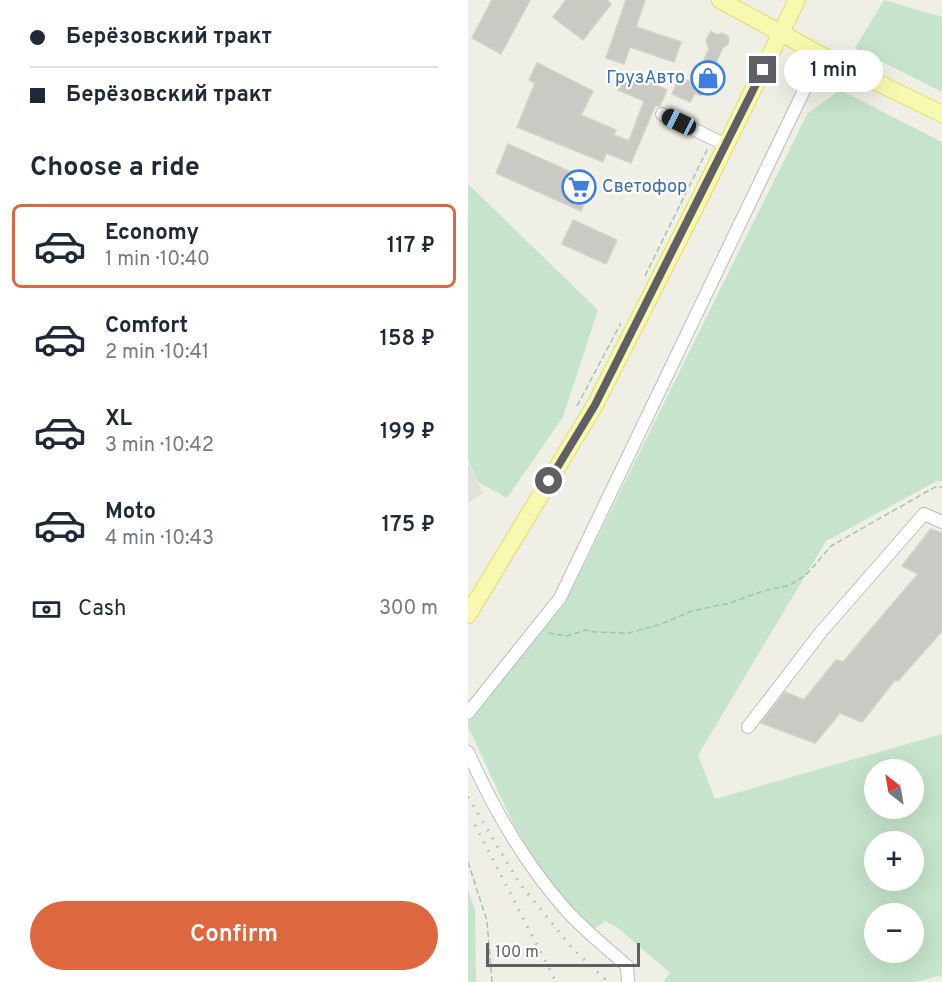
<!DOCTYPE html>
<meta charset="utf-8">
<style>
body{margin:0;font-family:Overpass,sans-serif;background:#f6f6f7;color:#1f2937;height:100vh;display:flex;flex-direction:column;font-size:22px;white-space:nowrap}
*{box-sizing:border-box;margin:0}
p{font-size:20px;color:#747a83}
.icon{flex:none;width:33px;height:33px;fill:none;stroke:currentColor;stroke-width:2;stroke-linecap:round;stroke-linejoin:round}
.map{position:relative;flex:1;overflow:hidden}
.details{display:flex;flex-direction:column;background:#fff;width:468px}
.details>*{flex:none}
.banner{display:grid;align-content:center;height:132px;padding:0 30px;background:#fff}
.needle{width:39px;rotate:329deg}
.controls{position:absolute;left:396px;top:759px;display:grid;gap:12px}
.controls a{display:grid;place-items:center;width:60px;height:60px;border-radius:50%;background:#fff;box-shadow:0 6px 24px #0002;font-size:30px}
.scale{position:absolute;left:18px;bottom:15px;width:154px;box-sizing:border-box;padding-left:6px;border:3px solid #5e6065;border-top:0;font-size:16px;line-height:21px;white-space:nowrap;color:#5e6065;-webkit-text-stroke:4px #fff;paint-order:stroke}
.end{position:absolute;width:27px;height:27px;margin:-14px;border:8px solid #5e6065;background:#fff;box-shadow:0 0 0 3px #fff}
.from{border-radius:50%}
.bubble{position:absolute;height:42px;border-radius:21px;background:#fff;box-shadow:0 6px 24px #0002;font-size:20px;font-weight:600;line-height:42px;text-align:center}
.car{position:absolute;width:18px;height:36px;margin:-18px -9px;border-radius:8px;box-shadow:0 0 4px 2px #0007;background:linear-gradient(#222 24%,#8ab4d8 0 40%,#222 0 76%,#8ab4d8 0 86%,#222 0)}
.banner b{display:flex;align-items:center;gap:21px;height:57px;font-size:22px}
.banner b+b{border-top:2px solid #e0e1e3}
.banner i{width:15px;height:15px;background:#1f2937}
ul{padding:0;list-style:none}
li{display:flex;align-items:center;gap:18px;height:84px;margin:0 12px 9px;padding:0 18px;border:3px solid transparent;border-radius:9px}
li div{flex:1}
li b{display:block;font-size:22px}
li em{font-style:normal;font-weight:600}
li.current{border-color:#dd673e}
li>.icon{width:54px;height:54px;stroke-width:1.5}
h2{padding:0 30px;font-size:27px;line-height:72px}
.pay{display:flex;align-items:center;gap:15px;height:66px;padding:0 30px;font-size:22px}
.pay p{margin-inline-start:auto}
.button{display:flex;gap:12px;margin-top:auto;padding:12px 30px}
.button a{flex:1;height:69px;border-radius:36px;background:#dd673e;color:#fff;font-size:24px;font-weight:600;line-height:69px;text-align:center}
main{display:flex;flex:1;min-height:0}
.map>svg:first-child{display:block}
.industrial{fill:#e1e0da}
.green{fill:#c5e4cb;fill-rule:evenodd}
.building{fill:#cbc9c3;stroke:#d3d1c5;stroke-width:1.5}
.lines{fill:none;stroke-linecap:round;stroke-linejoin:round}
.minor-casing{stroke:#bbbcc1;stroke-width:14}
.major-casing{stroke:#e8db66;stroke-width:18}
.path{stroke:#9ec5b1;stroke-width:1.5;stroke-dasharray:6 3;stroke-linecap:butt}
.minor{stroke:#fff;stroke-width:12}
.major{stroke:#f8f9b1;stroke-width:16}
.rail{stroke:#b6b7b7;stroke-width:3;stroke-dasharray:1.5 8;stroke-linecap:butt}
.route{stroke:#5e6065;stroke-width:8}
.labels{text-anchor:middle;dominant-baseline:central;stroke-width:4.5;stroke-linejoin:round;paint-order:stroke}
.shop-label{font-size:18px;fill:#366cbe;stroke:#fff;text-anchor:end}
</style>
<main>
<section class="details">
<div class="banner">
<b><i class="from"></i>Берёзовский тракт</b>
<b><i></i>Берёзовский тракт</b>
</div>
<h2>Choose a ride</h2>
<ul>
<li class="current"><svg class="icon" aria-label="car" viewBox="0 0 24 24"><path d="M5 17H2v-5l4-1 3-4h7l3 4 3 1v5h-3M9 17h6M6 11h13"/><circle cx="7" cy="17" r="2"/><circle cx="17" cy="17" r="2"/></svg><div><b>Economy</b><p>1 min · 10:40</p></div><em>117 ₽</em></li>
<li><svg class="icon" aria-label="car" viewBox="0 0 24 24"><path d="M5 17H2v-5l4-1 3-4h7l3 4 3 1v5h-3M9 17h6M6 11h13"/><circle cx="7" cy="17" r="2"/><circle cx="17" cy="17" r="2"/></svg><div><b>Comfort</b><p>2 min · 10:41</p></div><em>158 ₽</em></li>
<li><svg class="icon" aria-label="car" viewBox="0 0 24 24"><path d="M5 17H2v-5l4-1 3-4h7l3 4 3 1v5h-3M9 17h6M6 11h13"/><circle cx="7" cy="17" r="2"/><circle cx="17" cy="17" r="2"/></svg><div><b>XL</b><p>3 min · 10:42</p></div><em>199 ₽</em></li>
<li><svg class="icon" aria-label="car" viewBox="0 0 24 24"><path d="M5 17H2v-5l4-1 3-4h7l3 4 3 1v5h-3M9 17h6M6 11h13"/><circle cx="7" cy="17" r="2"/><circle cx="17" cy="17" r="2"/></svg><div><b>Moto</b><p>4 min · 10:43</p></div><em>175 ₽</em></li>
</ul>
<div class="pay"><svg class="icon" aria-label="cash" viewBox="0 0 24 24"><path d="M3 7h18v10H3z"/><circle cx="12" cy="12" r="2"/></svg>Cash<p>300 m</p></div>
<div class="button"><a>Confirm</a></div>
</section>
<div class="map">
<svg width="474" height="982" viewBox="0 0 474 982">
<rect width="100%" height="100%" fill="#efefe6"/>
<path class="industrial" d="M0,462L15,493L0,503Z"/>
<g class="green">
<path d="M416,0L474,17V92L387,48Z"/>
<path d="M372,90L474,142V481H469L358,541L230,755L247,799L474,734V975L447,982H195L202,973L150,928L137,921L128,928C118,925 113,918 106,911C56,861 31,790 0,727V718L97,603L339,114ZM406,770H446V808H406ZM406,842H446V880H406ZM406,914H446V952H406Z"/>
<path d="M0,184L130,310L95,417L39,498L10,482L0,460Z"/>
<path d="M0,891L7,910L8,982H0Z"/>
</g>
<g class="building">
<path d="M24,0H62L33,54L4,38Z"/>
<path d="M98,0H139L143,4L115,40L85,17Z"/>
<path d="M158,0H177L168,27L213,42L206,62L162,47L156,64L138,58Z"/>
<path d="M243,31L249,35L254,33L260,36L261,41L259,45L255,47L243,74L245,81L238,83L233,96L227,93L222,102L204,94L212,77L225,83L241,49L238,40Z"/>
<path d="M69,63L125,91L113,115L148,130L146,135L161,141L176,101L150,90L158,72L199,90L192,106H187L163,163L138,153L135,162L49,127L67,83L61,80Z"/>
<path d="M40,144L125,182L113,211L28,173Z"/>
<path d="M105,220L149,240L138,264L94,244Z"/>
<path d="M463,529L474,533V631L430,681L427,680L394,722L372,713L347,743L293,723L317,692L336,700L368,660L375,662L450,574L434,566Z"/>
</g>
<g class="lines">
<g class="minor-casing">
<g id="minor">
<path d="M194,114L258,145"/>
<path d="M0,713L92,598L353,55"/>
<path d="M280,727L353,632L456,514L474,522"/>
<path d="M0,752C25,808 57,864 98,910C116,930 139,948 159,966L160,982"/>
</g>
</g>
<g class="major-casing">
<g id="major">
<path d="M252,0L353,55L474,114"/>
<path d="M0,615L127,405L231,200L329,0"/>
</g>
</g>
<g class="path">
<path d="M177,276L240,148"/>
<path d="M109,406L153,323"/>
<path d="M80,633L99,636L118,630L126,632L160,633L191,625L224,611L262,603L295,591L322,585L338,575L363,546L467,487H474"/>
<path d="M0,862L19,921L24,982"/>
</g>
<use href="#minor" class="minor"/>
<use href="#major" class="major"/>
<g class="rail">
<path d="M0,797L52,884L104,948L140,982"/>
<path d="M7,825L88,982"/>
</g>
</g>
<g class="lines">
<path class="route" d="M81,481L127,405L295,70"/>
</g>
<defs>
<g id="shop-ring" transform="scale(1.725)"><circle r="9.5" fill="#fff" stroke="#3f7fe0" stroke-width="1.5"/><path d="M-5-2.5h2.3a2.7 3.5 0 0 1 5.4 0H5L5.5 6h-11ZM-1.5-2.5h3a1.5 2.3 0 0 0-3 0Z" fill="#3f7fe0"/></g>
<g id="supermarket-ring" transform="scale(1.725)"><circle r="9.5" fill="#fff" stroke="#3f7fe0" stroke-width="1.5"/><path d="M-6-5.5h2.5l.6 2H6L4.5 2H-2.5L-4.4-4H-6ZM-1.5 3.2a1.3 1.3 0 1 0 .1 0ZM3 3.2a1.3 1.3 0 1 0 .1 0Z" fill="#3f7fe0"/></g>
</defs>
<g fill-rule="evenodd">
<use href="#shop-ring" x="240" y="78"/>
<use href="#supermarket-ring" x="111" y="187"/>
</g>
<g class="labels">
<g class="shop-label">
<text x="217" y="78">ГрузАвто</text>
<text x="134" y="187" text-anchor="start">Светофор</text>
</g>
</g>
</svg>
<div class="controls">
<a><svg class="needle" viewBox="-14 -14 28 28"><path d="M0-13l5 13h-10z" fill="#e53935"/><path d="M0 13l5-13h-10z" fill="#747a83"/></svg></a>
<a>+</a>
<a>−</a>
</div>
<div class="scale">100 m</div>
<i class="end from" style="left:81px;top:481px"></i>
<i class="end" style="left:295px;top:70px"></i>
<div class="bubble" style="left:316px;top:50px;width:99px">1 min</div>
<i class="car" style="left:211px;top:122px;rotate:296deg"></i>
</div>
</main>
